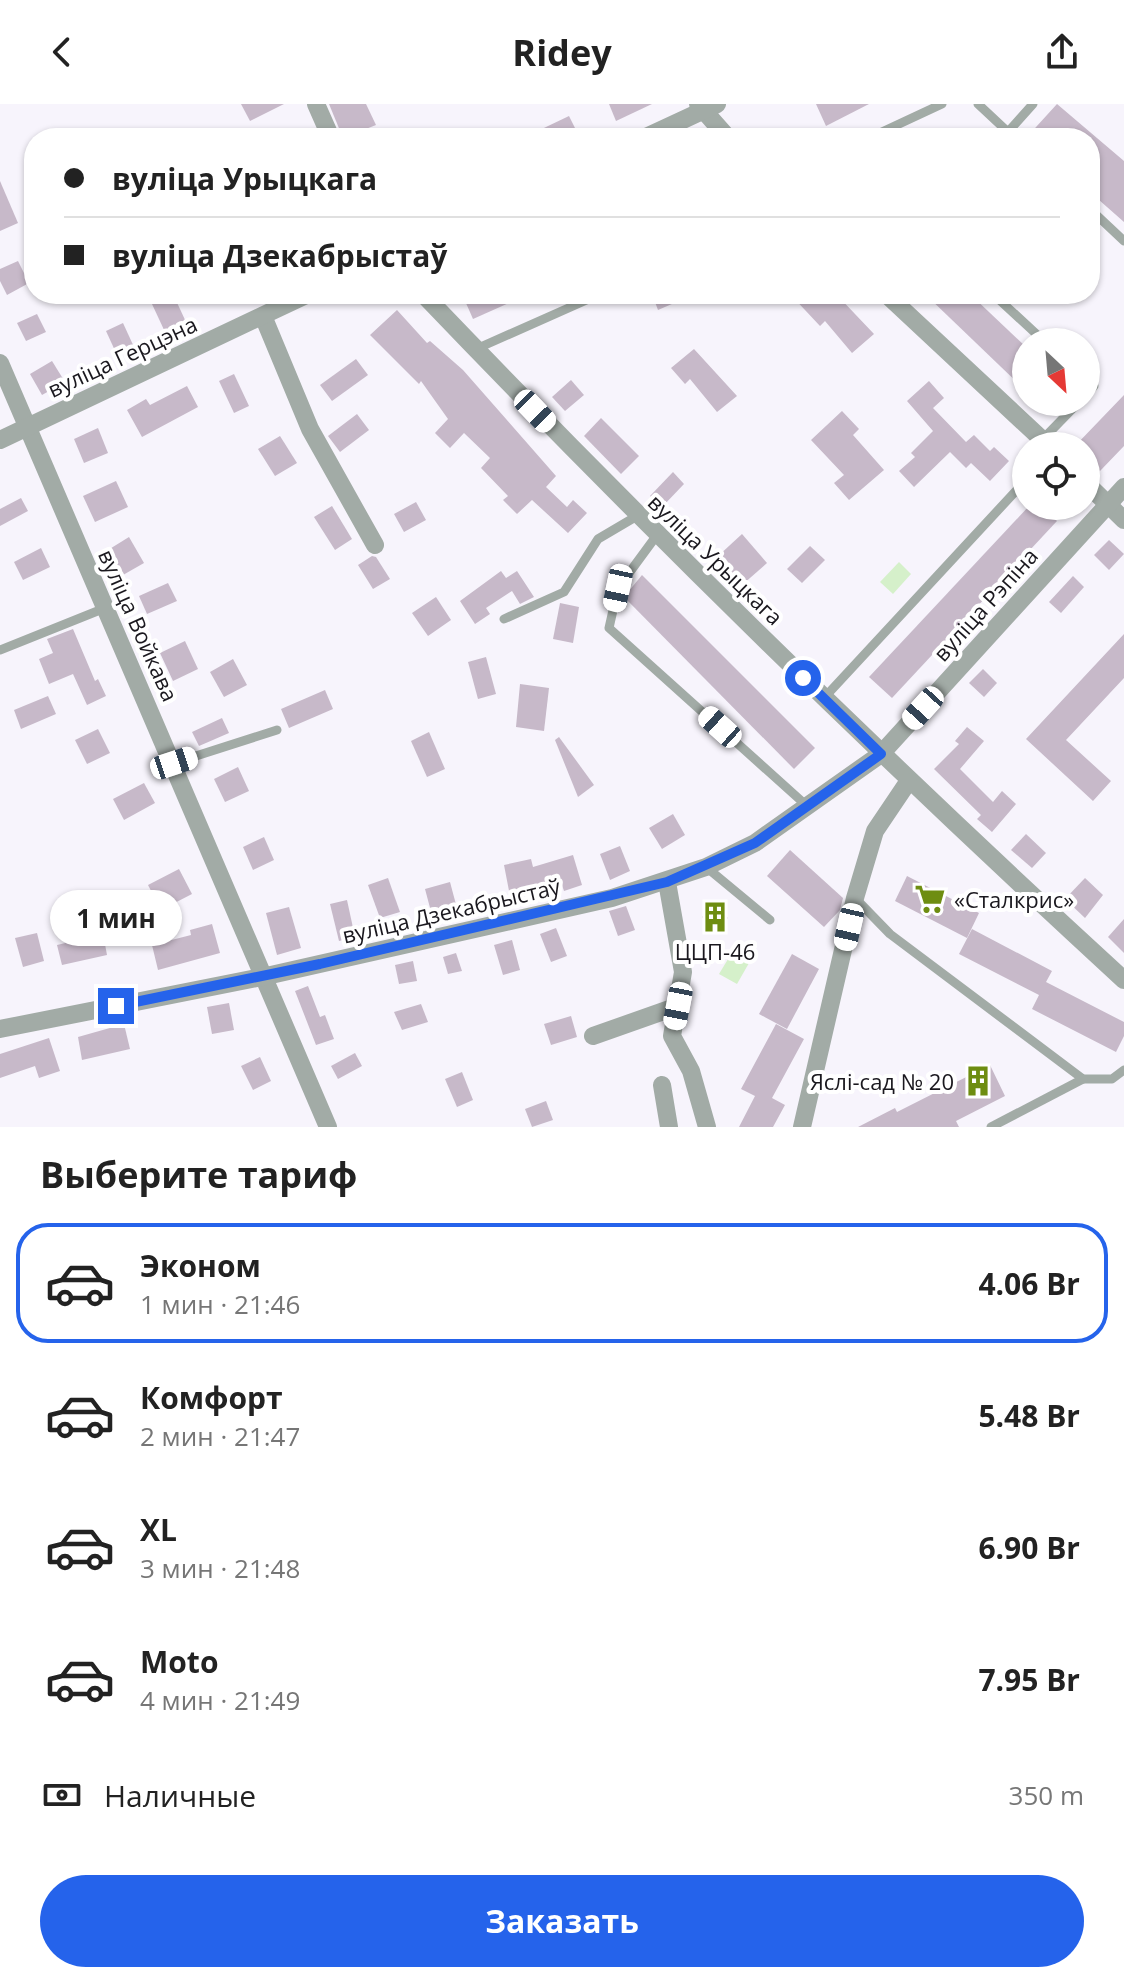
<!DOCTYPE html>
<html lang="ru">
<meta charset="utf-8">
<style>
body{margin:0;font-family:"Open Sans",sans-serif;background:#f2f2f2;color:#222;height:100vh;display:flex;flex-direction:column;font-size:30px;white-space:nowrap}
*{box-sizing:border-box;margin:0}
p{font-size:26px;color:#767676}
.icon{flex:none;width:44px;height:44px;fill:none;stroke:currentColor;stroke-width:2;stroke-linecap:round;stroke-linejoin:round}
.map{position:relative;height:1023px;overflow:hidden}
.panel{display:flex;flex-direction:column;background:#fff;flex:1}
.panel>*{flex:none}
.hud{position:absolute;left:24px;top:24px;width:1076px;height:176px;border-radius:32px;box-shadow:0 2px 6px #0004;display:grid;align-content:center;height:176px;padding:0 40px;background:#fff}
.needle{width:52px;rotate:154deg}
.fabs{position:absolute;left:1012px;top:224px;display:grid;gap:16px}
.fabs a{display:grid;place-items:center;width:88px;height:88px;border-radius:50%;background:#fff;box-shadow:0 2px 6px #0004;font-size:40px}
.end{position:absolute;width:36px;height:36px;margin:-18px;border:10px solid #2563eb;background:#fff;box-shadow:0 0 0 4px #fff}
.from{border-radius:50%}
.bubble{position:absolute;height:56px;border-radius:28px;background:#fff;box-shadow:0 2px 6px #0004;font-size:26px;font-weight:700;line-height:56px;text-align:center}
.car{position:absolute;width:24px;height:48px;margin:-24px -12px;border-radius:10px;box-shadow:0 0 6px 2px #0007;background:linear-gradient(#fff 24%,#345 0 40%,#fff 0 76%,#345 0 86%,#fff 0)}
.hud b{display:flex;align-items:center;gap:28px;height:76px;font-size:30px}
.hud b+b{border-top:2px solid #e0e0e0}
.hud i{width:20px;height:20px;background:#222}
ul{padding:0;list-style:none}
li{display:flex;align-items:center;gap:24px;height:120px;margin:0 16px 12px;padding:0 24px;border:4px solid transparent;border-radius:32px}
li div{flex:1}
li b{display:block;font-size:30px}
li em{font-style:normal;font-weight:700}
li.selected{border-color:#2563eb}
li>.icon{width:72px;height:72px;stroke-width:1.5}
h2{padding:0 40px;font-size:36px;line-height:96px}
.pay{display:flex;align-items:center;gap:20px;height:88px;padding:0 40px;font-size:30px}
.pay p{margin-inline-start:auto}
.cta{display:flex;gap:16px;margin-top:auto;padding:16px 40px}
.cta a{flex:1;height:92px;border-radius:48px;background:#2563eb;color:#fff;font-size:32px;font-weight:700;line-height:92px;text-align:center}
header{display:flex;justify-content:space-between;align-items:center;height:104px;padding:0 40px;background:#fff;font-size:36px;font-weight:700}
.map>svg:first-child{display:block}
.green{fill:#d5f0ca}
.building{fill:#c7b9c9}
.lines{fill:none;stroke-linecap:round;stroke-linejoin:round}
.lane{stroke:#a2aba6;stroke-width:9}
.street{stroke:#a2aba6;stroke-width:18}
.route{stroke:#2563eb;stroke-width:10}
.labels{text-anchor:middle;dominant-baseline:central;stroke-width:8;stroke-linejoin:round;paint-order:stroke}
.street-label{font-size:22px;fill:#1a181e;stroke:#fff}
.poi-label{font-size:22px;fill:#1a181e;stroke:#fff;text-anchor:start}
</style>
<header><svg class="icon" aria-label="back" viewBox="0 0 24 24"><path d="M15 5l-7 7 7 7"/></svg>Ridey<svg class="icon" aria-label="share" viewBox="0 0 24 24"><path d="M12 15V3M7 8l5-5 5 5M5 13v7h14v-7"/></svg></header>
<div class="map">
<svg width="1124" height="1023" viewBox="0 0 1124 1023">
<rect width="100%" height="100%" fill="#f7f4fc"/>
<g class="green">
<path d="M899,458L911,470L893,490L880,478Z"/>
<path d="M736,842L753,852L737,880L719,870Z"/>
</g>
<g class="building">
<path d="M241,0H284L250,17Z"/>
<path d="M329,0H366L376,21L343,34Z"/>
<path d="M609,0H652L616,17Z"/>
<path d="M816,0H869L826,22Z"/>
<path d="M1057,0L1124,57V118L1090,88V34H1026Z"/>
<path d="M569,12L580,34H523Z"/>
<path d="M0,77L18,119L0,127Z"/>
<path d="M18,157L29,179L7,191L0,177V165Z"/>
<path d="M173,190L186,218L165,228L152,200Z"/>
<path d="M462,190H529L473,215Z"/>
<path d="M652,190H695L658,206Z"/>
<path d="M790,190H836L874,230L852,249L825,217L820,222Z"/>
<path d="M925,190H970L1026,243V287Z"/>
<path d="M397,206L427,239L430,237L463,266L556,372L546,383L567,403L573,396L587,409L568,429L532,396L517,410L503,396L508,392L481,364L490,354L464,329L450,344L435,329L448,315L421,277L419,280L370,231Z"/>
<path d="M37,210L46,228L26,237L17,219Z"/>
<path d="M123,219L134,243L117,251L106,227Z"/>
<path d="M694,245L737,292L717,308L690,275L685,280L671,264Z"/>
<path d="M356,255L368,271L332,297L320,281Z"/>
<path d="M52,257L65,278L42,291L30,270Z"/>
<path d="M234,270L249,302L234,309L219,277Z"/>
<path d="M571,276L584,291L565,307L552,293Z"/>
<path d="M929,277L944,294L933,304L966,338L974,331L990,347L994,343L1009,357L990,377L971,359L966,364L950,348L914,383L899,367L915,353L911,349L933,327L907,297Z"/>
<path d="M187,282L198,303L142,333L127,306L146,295L150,301Z"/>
<path d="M1124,291V342L1100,367L1086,354V342H1075Z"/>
<path d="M842,307L859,325L853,331L884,366L849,396L834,379L844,371L811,336Z"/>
<path d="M357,310L369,326L340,348L328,332Z"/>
<path d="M601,314L639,352L621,370L584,332Z"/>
<path d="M98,324L108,349L84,359L74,335Z"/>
<path d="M280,332L297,359L275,372L258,345Z"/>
<path d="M673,368L684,380L662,403L650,392Z"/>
<path d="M116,377L128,403L95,418L83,392Z"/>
<path d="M21,394L28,407L0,422V405Z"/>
<path d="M416,398L426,416L404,428L394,410Z"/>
<path d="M332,402L352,435L335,446L314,413Z"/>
<path d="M1029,402H1041L1057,417L892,594L869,573Z"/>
<path d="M742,430L767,459L742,481L717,453Z"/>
<path d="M129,433L144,459L123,471L108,446Z"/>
<path d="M1109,436L1124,450L1109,466L1094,451Z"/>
<path d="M810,442L825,456L802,479L787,465Z"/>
<path d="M41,444L50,463L23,476L14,458Z"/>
<path d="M372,452L376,453L390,475L373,485L358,461Z"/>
<path d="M501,467L506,474L517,467L534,493L520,500L512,487L486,504L490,510L475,520L460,497Z"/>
<path d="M642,471L815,644L794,665L624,493Z"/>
<path d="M1073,472L1084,483L1061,509L1049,498Z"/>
<path d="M168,479L177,497L147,510L139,492Z"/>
<path d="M436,493L451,516L428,532L412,509Z"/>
<path d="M560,499L579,503L573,539L553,535Z"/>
<path d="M73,525L95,577L98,575L106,592L87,601L73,570L49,580L39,555L53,549L47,535Z"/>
<path d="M1124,530V574L1066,636L1111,677L1093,697L1026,635Z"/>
<path d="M185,537L198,565L173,577L160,549Z"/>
<path d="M486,553L496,590L478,595L468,558Z"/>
<path d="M233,555L247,581L224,593L210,568Z"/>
<path d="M983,565L997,579L984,593L969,579Z"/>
<path d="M520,580L549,584L544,627L516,623Z"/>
<path d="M325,586L333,605L289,624L281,605Z"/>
<path d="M48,592L56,610L21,625L14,606Z"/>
<path d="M222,614L229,629L199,642L192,628Z"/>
<path d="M967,623L984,637L960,665L993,698L1002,687L1016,700L992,728L977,715L981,711L934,665L959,640L955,637Z"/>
<path d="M98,625L110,649L87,660L75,636Z"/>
<path d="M429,628L445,665L427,673L411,637Z"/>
<path d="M559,633L594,681L578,693L555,636Z"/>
<path d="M238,663L249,687L225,698L214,675Z"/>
<path d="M144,679L155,699L124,716L113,695Z"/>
<path d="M673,710L685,731L662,745L649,724Z"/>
<path d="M1026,730L1046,749L1032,764L1011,746Z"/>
<path d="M264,733L274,756L253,766L243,743Z"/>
<path d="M620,742L630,767L610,776L600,750Z"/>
<path d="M790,746L843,794L840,806L824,823L767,772Z"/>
<path d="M573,751L582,781L564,787L562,781L510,792L504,761L531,755L533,763Z"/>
<path d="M179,765L192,790L161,806L148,781Z"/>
<path d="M907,772L979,809L967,834L895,797Z"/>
<path d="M388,774L400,808L380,814L368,781Z"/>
<path d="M1085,774L1103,791L1085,814L1065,795Z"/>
<path d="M450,778L458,808L433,815L425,785Z"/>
<path d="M347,796L355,833L339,837L330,800Z"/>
<path d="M715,800L728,814L715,826L702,813Z"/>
<path d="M626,802L635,826L618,832L609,807Z"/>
<path d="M289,803L301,844L277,851L266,809Z"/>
<path d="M1124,815V849L1108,833Z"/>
<path d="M212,820L220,849L158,866L152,841L191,831L190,826Z"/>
<path d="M556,824L567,852L551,858L540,830Z"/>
<path d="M972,825L1052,867L1046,878L1124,918V932L1116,948L1032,905L1039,891L959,850Z"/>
<path d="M37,829L44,857L23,863L15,834Z"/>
<path d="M103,830L107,851L62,861L57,841Z"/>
<path d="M512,836L520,866L503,871L494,841Z"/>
<path d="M456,849L462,867L448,870L443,853Z"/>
<path d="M792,850L819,865L787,925L759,910Z"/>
<path d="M413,857L417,877L399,880L395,861Z"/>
<path d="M308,882L320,913L325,911L334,935L316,941L295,887Z"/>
<path d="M229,899L234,926L212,930L207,903Z"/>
<path d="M421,900L428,918L402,926L394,908Z"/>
<path d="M571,912L577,933L551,941L544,920Z"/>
<path d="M124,920L130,945L82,956L78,933Z"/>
<path d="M776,920L804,935L772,994L785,1001L773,1023H739L755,992L741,985Z"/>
<path d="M49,934L60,967L39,974L35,962L0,974V950Z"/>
<path d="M355,949L362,962L338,975L331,962Z"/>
<path d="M260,953L271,977L253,986L241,962Z"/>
<path d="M990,961L1005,992L956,1017L959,1023H858L895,1004L897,1008Z"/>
<path d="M462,968L473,996L457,1003L445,975Z"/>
<path d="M546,997L553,1016L532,1023L525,1005Z"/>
</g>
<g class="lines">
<g class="lane">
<path d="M978,0L1008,28"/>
<path d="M869,34L942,0"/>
<path d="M1015,34L1008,28L1033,0"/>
<path d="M1090,105L1124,137"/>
<path d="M993,190L1045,238"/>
<path d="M476,245L600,190"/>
<path d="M1086,275L1094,282L1086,291"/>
<path d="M1042,336L1079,298"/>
<path d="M657,431L618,484L609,524L807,702"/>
<path d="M504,515L564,488L598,435L637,412"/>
<path d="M0,546L105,504"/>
<path d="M824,594L1026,376"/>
<path d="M174,659L277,626"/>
<path d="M706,763L770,816"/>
<path d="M855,794L890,830L1083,975H1112L1124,966"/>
<path d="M991,1023L1083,975"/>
</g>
<g class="street">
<path d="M316,0L331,34"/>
<path d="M698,0L728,34"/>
<path d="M644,34L717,0"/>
<path d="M423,190C649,426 883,655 1124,876"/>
<path d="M886,190L1049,342"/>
<path d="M263,212L310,325L375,441"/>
<path d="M0,259L328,1023"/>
<path d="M0,336L308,190"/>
<path d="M1086,379L1124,416"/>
<path d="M667,778L683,868L672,932L691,967L707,1023"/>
<path d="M0,925L262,873L612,794L706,763L755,739L881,650L1124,383"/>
<path d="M593,932L678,902"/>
<path d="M662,981L669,1023"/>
<path d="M802,1023L855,794L875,727L908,678"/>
</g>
</g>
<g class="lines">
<path class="route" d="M116,902L320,860L667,778L755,739L881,650L803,574"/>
</g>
<defs>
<g id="supermarket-bare" transform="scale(2.4)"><path d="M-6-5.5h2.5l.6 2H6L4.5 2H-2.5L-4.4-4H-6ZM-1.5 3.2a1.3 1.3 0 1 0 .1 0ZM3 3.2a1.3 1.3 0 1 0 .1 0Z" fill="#6e8d11" stroke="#fff" stroke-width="2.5" paint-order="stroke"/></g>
<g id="building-bare" transform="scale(2.4)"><path d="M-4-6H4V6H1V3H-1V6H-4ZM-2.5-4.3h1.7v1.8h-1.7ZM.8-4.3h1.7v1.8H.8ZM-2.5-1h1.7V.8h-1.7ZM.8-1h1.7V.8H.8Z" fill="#6e8d11" stroke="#fff" stroke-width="2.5" paint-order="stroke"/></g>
</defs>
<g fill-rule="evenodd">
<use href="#supermarket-bare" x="930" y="795"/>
<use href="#building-bare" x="715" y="813"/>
<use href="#building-bare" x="978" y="977"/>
</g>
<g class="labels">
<g class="street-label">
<text transform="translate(122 252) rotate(-25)">вуліца Герцэна</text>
<text transform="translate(716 455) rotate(44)">вуліца Урыцкага</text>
<text transform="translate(985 500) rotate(-48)">вуліца Рэпіна</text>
<text transform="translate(139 521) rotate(66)">вуліца Войкава</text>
<text transform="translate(451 806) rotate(-13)">вуліца Дзекабрыстаў</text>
</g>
<g class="poi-label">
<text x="954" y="795">«Сталкрис»</text>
<text x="715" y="847" text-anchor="middle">ЦЦП-46</text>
<text x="954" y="977" text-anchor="end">Яслі-сад № 20</text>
</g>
</g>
</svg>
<div class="fabs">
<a><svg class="needle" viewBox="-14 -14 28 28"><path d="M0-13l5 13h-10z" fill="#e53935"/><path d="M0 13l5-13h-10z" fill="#767676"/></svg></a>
<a><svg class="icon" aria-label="locate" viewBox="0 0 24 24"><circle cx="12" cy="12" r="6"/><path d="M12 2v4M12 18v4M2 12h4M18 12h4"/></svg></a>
</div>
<i class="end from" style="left:803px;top:574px"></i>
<i class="end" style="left:116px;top:902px"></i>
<div class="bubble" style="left:50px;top:786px;width:132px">1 мин</div>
<i class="car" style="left:535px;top:307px;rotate:136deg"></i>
<i class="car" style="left:618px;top:484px;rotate:192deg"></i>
<i class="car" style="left:923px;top:604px;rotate:222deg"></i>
<i class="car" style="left:720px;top:623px;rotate:312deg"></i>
<i class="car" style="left:174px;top:659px;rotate:72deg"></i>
<i class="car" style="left:849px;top:823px;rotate:193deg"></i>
<i class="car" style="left:678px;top:902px;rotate:191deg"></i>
<div class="hud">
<b><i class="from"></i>вуліца Урыцкага</b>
<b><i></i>вуліца Дзекабрыстаў</b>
</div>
</div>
<section class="panel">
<h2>Выберите тариф</h2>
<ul>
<li class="selected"><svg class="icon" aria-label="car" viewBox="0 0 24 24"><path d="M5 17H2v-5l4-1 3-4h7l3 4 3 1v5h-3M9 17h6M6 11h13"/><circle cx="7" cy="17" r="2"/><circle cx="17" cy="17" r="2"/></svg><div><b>Эконом</b><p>1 мин · 21:46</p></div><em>4.06 Br</em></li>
<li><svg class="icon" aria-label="car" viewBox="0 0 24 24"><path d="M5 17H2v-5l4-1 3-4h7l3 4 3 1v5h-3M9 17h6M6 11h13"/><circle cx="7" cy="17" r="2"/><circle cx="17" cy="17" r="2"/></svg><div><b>Комфорт</b><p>2 мин · 21:47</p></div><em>5.48 Br</em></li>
<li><svg class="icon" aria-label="car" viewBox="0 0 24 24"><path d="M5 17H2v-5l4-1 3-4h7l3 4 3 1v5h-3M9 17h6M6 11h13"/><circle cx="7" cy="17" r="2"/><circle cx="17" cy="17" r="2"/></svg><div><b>XL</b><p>3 мин · 21:48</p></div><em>6.90 Br</em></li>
<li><svg class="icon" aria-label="car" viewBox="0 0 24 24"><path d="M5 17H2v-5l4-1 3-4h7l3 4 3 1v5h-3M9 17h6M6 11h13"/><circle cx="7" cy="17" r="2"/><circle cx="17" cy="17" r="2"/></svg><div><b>Moto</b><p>4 мин · 21:49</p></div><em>7.95 Br</em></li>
</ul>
<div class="pay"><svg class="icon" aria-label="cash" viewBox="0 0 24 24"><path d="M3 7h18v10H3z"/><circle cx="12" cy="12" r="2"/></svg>Наличные<p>350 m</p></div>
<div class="cta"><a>Заказать</a></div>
</section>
